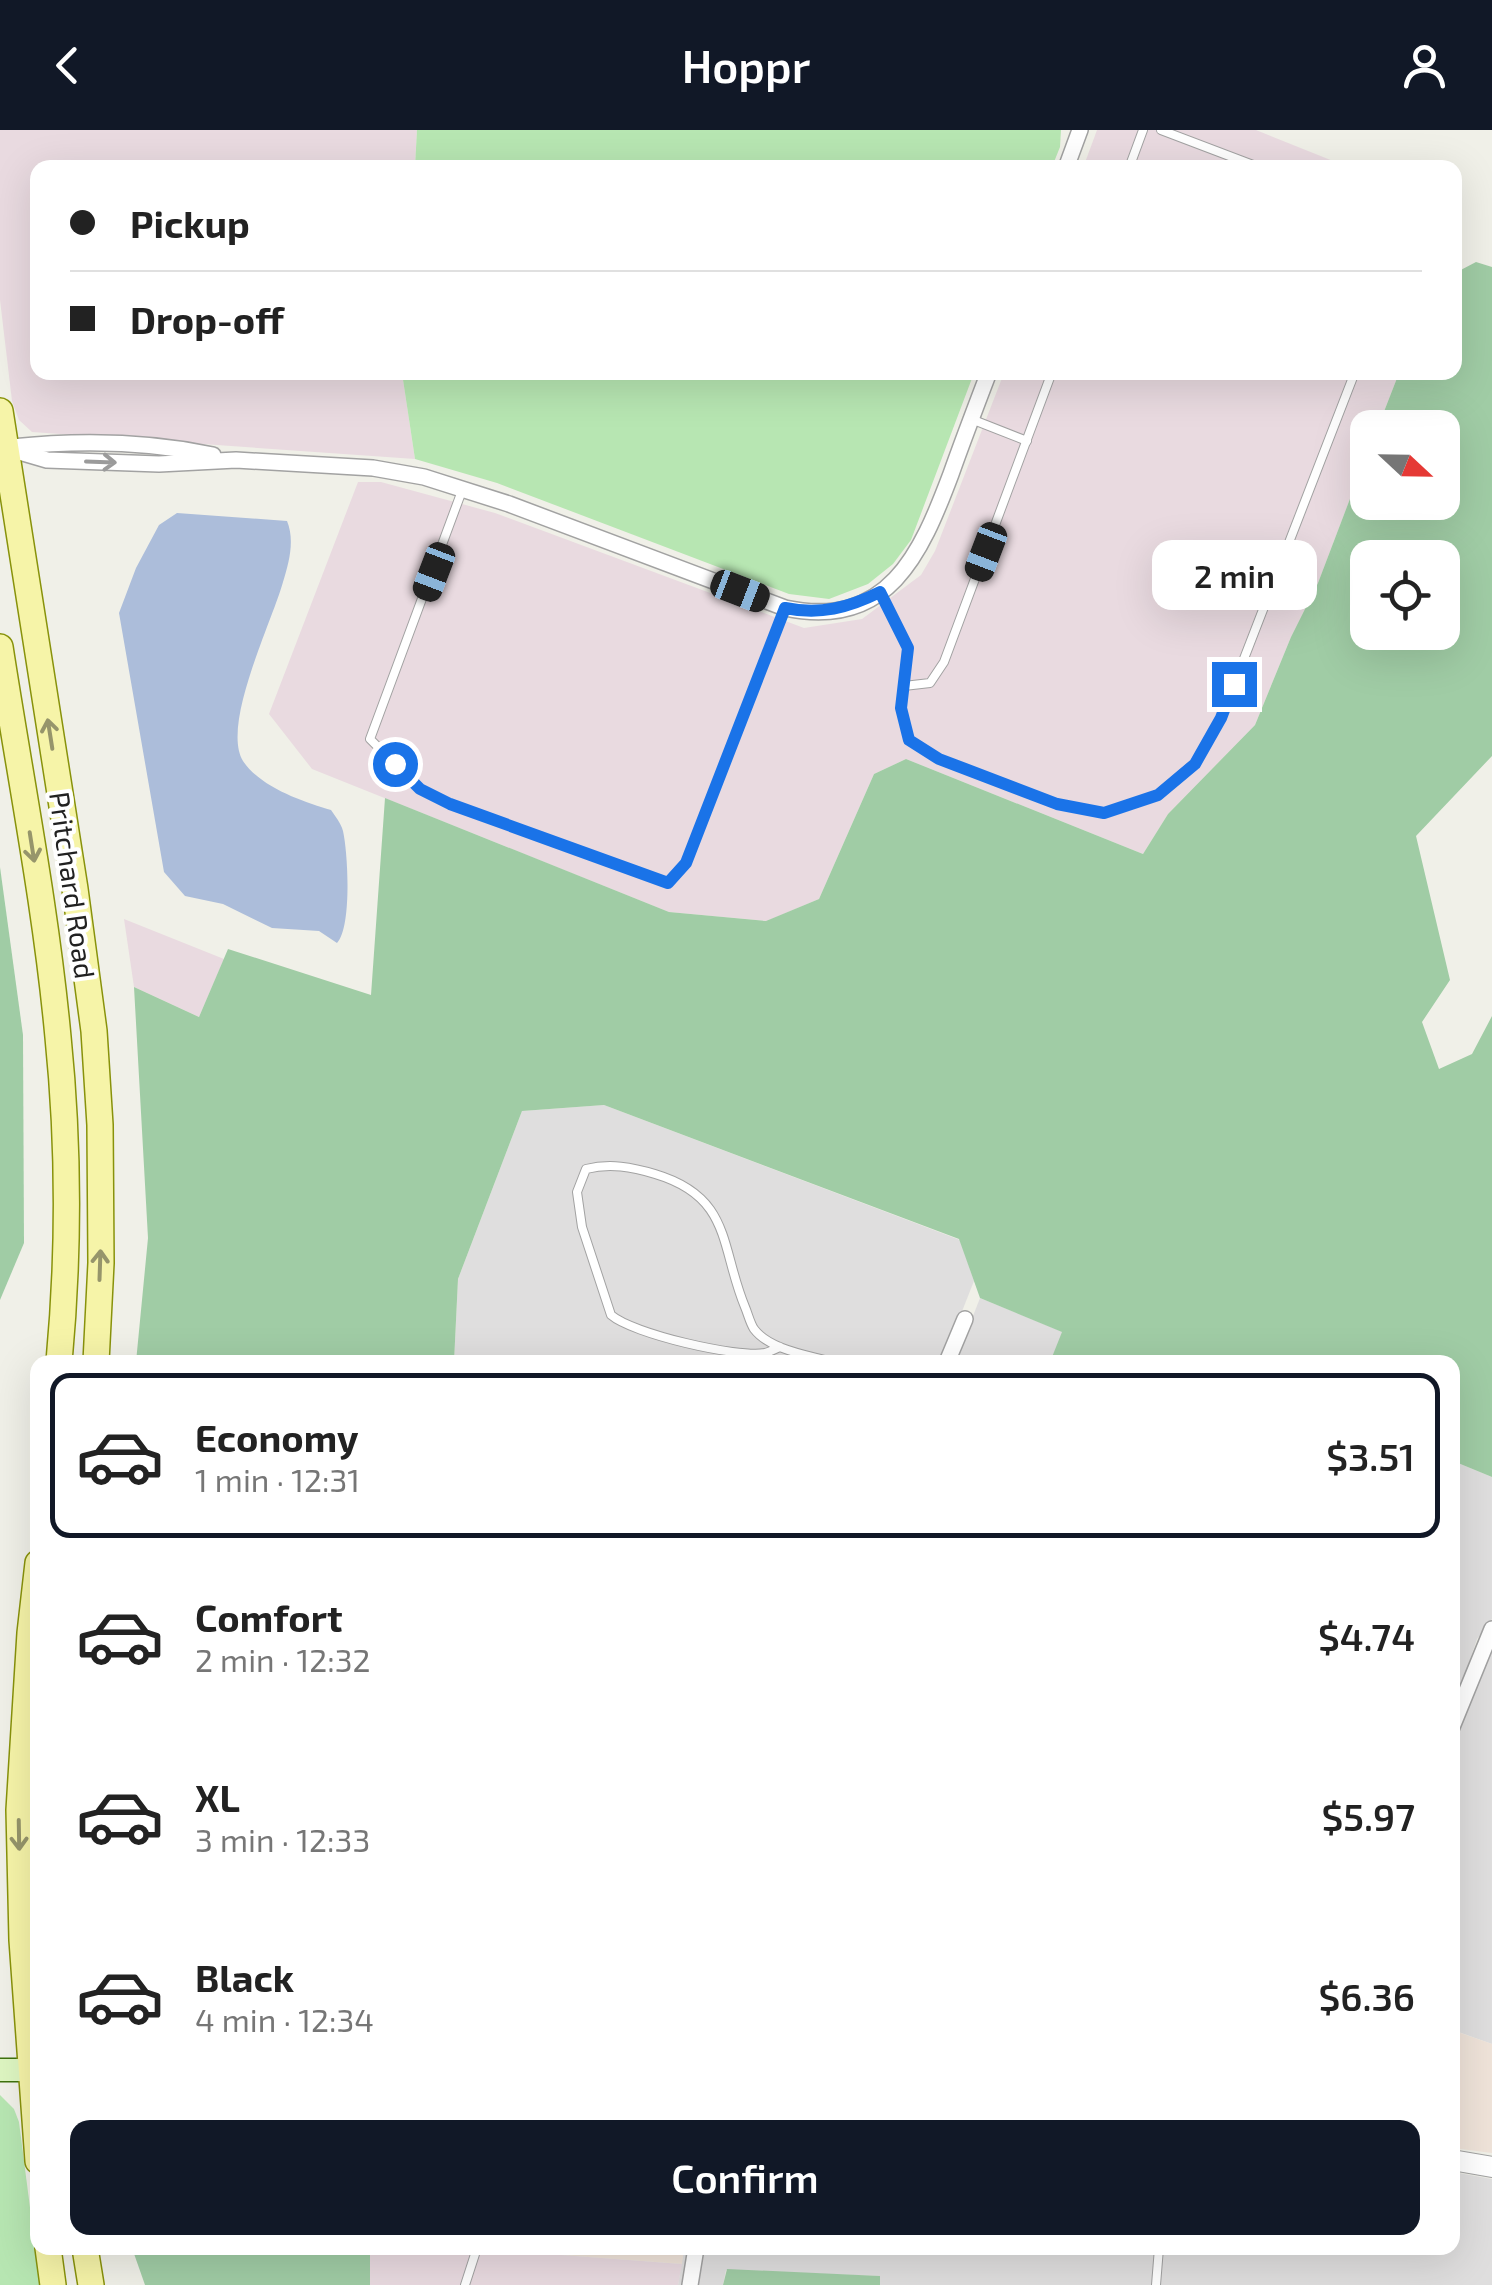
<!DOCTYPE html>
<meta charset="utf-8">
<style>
body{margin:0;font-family:"Exo 2",sans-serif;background:#f6f6f6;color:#222;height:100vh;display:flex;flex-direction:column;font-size:38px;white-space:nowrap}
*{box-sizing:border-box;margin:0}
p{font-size:32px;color:#767676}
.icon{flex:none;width:55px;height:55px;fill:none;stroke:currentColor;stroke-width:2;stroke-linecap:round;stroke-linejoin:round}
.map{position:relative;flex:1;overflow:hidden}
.drawer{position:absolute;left:30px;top:1225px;width:1430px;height:900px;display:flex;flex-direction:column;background:#fff;border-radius:20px;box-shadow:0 10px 40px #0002}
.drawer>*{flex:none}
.hud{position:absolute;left:30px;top:30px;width:1432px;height:220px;border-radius:20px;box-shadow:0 10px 40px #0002;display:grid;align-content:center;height:220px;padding:0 40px;background:#fff}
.needle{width:65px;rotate:112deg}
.tools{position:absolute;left:1350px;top:280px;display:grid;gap:20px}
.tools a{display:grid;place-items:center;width:110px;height:110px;border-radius:20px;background:#fff;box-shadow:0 10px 40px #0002;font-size:50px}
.end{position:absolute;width:45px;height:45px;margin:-22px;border:12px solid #1a73e8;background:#fff;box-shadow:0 0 0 5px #fff}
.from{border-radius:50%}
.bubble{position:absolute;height:70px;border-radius:20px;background:#fff;box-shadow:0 10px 40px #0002;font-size:32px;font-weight:600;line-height:70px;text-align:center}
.car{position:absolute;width:30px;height:60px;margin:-30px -15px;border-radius:12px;box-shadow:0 0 8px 2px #0007;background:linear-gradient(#222 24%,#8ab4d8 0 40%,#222 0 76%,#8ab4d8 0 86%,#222 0)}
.hud b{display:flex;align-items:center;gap:35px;height:95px;font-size:38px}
.hud b+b{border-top:2px solid #e0e0e0}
.hud i{width:25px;height:25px;background:#222}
ul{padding:18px 0 0;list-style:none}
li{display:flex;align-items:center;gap:30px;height:165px;margin:0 20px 15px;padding:0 20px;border:5px solid transparent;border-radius:20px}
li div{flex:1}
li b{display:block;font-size:38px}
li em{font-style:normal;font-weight:600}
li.on{border-color:#111827}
li>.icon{width:90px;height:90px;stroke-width:1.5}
.cta{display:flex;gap:20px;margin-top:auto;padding:20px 40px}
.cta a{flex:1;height:115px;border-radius:20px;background:#111827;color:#fff;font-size:40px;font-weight:600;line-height:115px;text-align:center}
header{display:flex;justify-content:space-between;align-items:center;height:130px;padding:0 40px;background:#111827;color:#fff;font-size:45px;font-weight:600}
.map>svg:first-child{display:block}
.residential{fill:#dfdede}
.commercial{fill:#efe3d9}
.industrial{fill:#e9dae0}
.grass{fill:#b7e6b2}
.forest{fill:#a0cca5;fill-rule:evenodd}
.water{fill:#acbdda}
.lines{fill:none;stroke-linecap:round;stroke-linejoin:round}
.service-casing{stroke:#a2a2a2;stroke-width:10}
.minor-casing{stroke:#a2a2a2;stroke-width:18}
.tertiary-casing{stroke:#a2a2a2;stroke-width:22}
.secondary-casing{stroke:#3e720d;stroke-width:25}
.primary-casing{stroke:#88920b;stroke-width:28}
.service{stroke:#fff;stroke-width:8}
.minor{stroke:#fff;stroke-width:15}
.tertiary{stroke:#fff;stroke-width:20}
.secondary{stroke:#ddf5c1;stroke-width:22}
.primary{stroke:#f6f4a8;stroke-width:25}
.oneway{stroke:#9b9b9b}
.oneway2{stroke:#96956b}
.route{stroke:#1a73e8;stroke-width:12}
.labels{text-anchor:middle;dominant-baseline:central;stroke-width:8;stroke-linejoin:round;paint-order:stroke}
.street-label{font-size:28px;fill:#212121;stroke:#fff}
</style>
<header><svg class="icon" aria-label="back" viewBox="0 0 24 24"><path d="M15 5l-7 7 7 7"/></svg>Hoppr<svg class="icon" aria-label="person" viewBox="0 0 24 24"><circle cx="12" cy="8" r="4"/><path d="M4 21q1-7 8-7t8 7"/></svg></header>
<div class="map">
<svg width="1492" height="2155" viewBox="0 0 1492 2155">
<rect width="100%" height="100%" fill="#f0f0e8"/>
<g class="residential">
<path d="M604,975L960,1110L974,1151L942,1232H454L458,1149L522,981Z"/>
<path d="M980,1168L1063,1202L1050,1232H955Z"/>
<path d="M1458,1333L1492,1347V1489L1477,1509L1453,1579L1452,1335Z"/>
<path d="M1492,1515V1914L1453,1900L1452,1617Z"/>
<path d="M1453,2042L1492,2049V2155H880V2146L726,2140L723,2155H678L684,2118H1452Z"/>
</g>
<g class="commercial">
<path d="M1452,1900L1492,1914V2023L1453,2018Z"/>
<path d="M549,2118H684L682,2134L547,2124Z"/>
</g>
<g class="industrial">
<path d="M0,0H417L415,37L38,38V242L402,243L415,329L32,302L19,290L12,271L0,170Z"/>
<path d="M1097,0H1256L1348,37L1083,38Z"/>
<path d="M1004,243H1399L1378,297L1368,298L1367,324L1318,453L1291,507L1255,595L1168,684L1143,724L906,629L874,644L819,769L767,791L669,782L312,639L269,584L358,352H381L495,383L804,498L862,489L921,445L935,421Z"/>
<path d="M124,789L224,829L199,887L134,857Z"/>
<path d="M370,2118H549L548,2124L682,2134L678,2155H370Z"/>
</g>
<g class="grass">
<path d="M417,0H1061L1060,17L1052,37H415Z"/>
<path d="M402,243V242L974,243L911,410L893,434L868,454L829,469L789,464L497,353L415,329Z"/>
<path d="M0,1965L14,1979L19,1992L40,2155H0Z"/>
</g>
<g class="forest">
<path d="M1476,132L1492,137V626L1416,706L1450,850L1422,892L1439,939L1472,924L1492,886V1347L1458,1333L1453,1335L1452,1232H1050L1062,1202L980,1168L959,1109L604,975L522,981L458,1149L454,1232H136L148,1108L134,857L199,887L228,819L371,865L385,668L669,782L766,791L819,769L874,644L906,629L1143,724L1168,684L1255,595L1291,507L1318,453L1367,324L1368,372H1442V298L1378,297L1399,243L1455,242V143ZM1368,428H1442V502H1368Z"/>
<path d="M0,737L23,905L24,1113L0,1170Z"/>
<path d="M132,2118H370V2155H145Z"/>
<path d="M727,2139L880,2146V2155H723Z"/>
</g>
<path class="water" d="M177,383L287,391C295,410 289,433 283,452C272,492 221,595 243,631C260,657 303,672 331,680C335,686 341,693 343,701C348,723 352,797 337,813L319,801L272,798L223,774L185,766L164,742L119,483L136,438L159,395Z"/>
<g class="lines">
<g class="service-casing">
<g id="service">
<path d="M1161,0L1261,38"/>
<path d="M1129,38L1143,0"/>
<path d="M971,289L1027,311"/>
<path d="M463,358L370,609L420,659L450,674L668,753L686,733L785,478"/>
<path d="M880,462L908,518L901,578L909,610L939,629L1057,674L1104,683L1158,665L1195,633L1221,588L1355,242"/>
<path d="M904,556L930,553L944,532L1052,242"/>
<path d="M780,1217C775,1219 770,1222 765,1223C737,1228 633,1204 611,1185L582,1097L577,1062L586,1039C610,1033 632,1037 655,1044C732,1067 720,1117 745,1177C748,1184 750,1193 754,1199C770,1220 808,1225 832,1232"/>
<path d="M465,2155L477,2118"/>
<path d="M1156,2155L1159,2118"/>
</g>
</g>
<g class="minor-casing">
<g id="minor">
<path d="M1066,38L1080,0"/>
<path d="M12,317C79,310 146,311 213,325"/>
<path d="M6,318L47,330L159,334L236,330L373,338L424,347L509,374L785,478C888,500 921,424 951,344C963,310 976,276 989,242"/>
<path d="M947,1232L965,1189"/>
<path d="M1452,1597L1492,1499"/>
<path d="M690,2155L696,2118"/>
</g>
</g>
<g class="tertiary-casing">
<path id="tertiary" d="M1452,2030L1492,2037"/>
</g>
<g class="secondary-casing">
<path id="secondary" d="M0,1940H38"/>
</g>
<g class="primary-casing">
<g id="primary">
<path d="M0,281L75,759L94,901L100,995L101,1133L96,1232"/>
<path d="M0,517C20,647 46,777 58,907C69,1015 69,1125 59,1232"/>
<path d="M38,1433L30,1503L19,1680L22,1810L38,2031"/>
<path d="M48,2118L53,2155"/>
<path d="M85,2118L91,2155"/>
</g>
</g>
<use href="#service" class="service"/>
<use href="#minor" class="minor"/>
<use href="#tertiary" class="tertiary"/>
<use href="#secondary" class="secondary"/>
<use href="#primary" class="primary"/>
</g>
<defs><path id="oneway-shaft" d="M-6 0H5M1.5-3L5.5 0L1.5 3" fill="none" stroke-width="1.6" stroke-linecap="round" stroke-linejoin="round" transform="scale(2.5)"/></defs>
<use class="oneway" href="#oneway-shaft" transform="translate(101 332) rotate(2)"/>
<g class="oneway2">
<use href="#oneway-shaft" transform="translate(50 604) rotate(-99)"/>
<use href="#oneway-shaft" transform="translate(32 717) rotate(81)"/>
<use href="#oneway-shaft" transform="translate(100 1135) rotate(-88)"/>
<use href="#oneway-shaft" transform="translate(19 1705) rotate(89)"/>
</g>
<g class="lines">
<path class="route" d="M395,634L420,659L450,674L668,753L686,733L785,478C820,485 848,478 880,462L908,518L901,578L909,610L939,629L1057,674L1104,683L1158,665L1195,634L1221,588L1234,554"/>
</g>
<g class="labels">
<g class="street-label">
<text transform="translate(73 755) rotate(82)">Pritchard Road</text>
</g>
</g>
</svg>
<div class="tools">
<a><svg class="needle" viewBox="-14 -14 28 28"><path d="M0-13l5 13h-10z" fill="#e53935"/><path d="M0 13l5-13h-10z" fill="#767676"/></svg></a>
<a><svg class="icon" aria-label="locate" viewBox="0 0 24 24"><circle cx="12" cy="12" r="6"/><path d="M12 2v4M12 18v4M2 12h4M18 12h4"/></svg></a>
</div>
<i class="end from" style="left:395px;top:634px"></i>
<i class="end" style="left:1234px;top:554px"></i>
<div class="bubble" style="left:1152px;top:410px;width:165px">2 min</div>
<i class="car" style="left:986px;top:422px;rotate:201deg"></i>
<i class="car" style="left:434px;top:442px;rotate:201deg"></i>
<i class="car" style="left:740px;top:461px;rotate:111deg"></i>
<div class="hud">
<b><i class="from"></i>Pickup</b>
<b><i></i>Drop-off</b>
</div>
<section class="drawer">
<ul>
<li class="on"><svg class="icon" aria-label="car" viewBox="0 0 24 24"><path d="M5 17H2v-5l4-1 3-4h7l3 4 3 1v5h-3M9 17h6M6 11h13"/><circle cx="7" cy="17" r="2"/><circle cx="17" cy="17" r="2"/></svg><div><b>Economy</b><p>1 min · 12:31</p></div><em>$3.51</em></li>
<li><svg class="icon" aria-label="car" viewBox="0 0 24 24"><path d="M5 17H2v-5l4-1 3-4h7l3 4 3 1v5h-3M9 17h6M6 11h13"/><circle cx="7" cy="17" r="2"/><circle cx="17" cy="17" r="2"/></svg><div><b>Comfort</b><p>2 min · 12:32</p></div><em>$4.74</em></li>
<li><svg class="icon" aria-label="car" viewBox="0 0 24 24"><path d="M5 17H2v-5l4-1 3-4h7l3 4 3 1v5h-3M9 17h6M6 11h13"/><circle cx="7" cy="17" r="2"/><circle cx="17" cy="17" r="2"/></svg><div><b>XL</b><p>3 min · 12:33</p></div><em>$5.97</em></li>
<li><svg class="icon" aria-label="car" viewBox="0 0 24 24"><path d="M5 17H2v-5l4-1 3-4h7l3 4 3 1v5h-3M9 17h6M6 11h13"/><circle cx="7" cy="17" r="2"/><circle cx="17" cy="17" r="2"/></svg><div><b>Black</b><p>4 min · 12:34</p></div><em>$6.36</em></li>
</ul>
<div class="cta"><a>Confirm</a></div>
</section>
</div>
